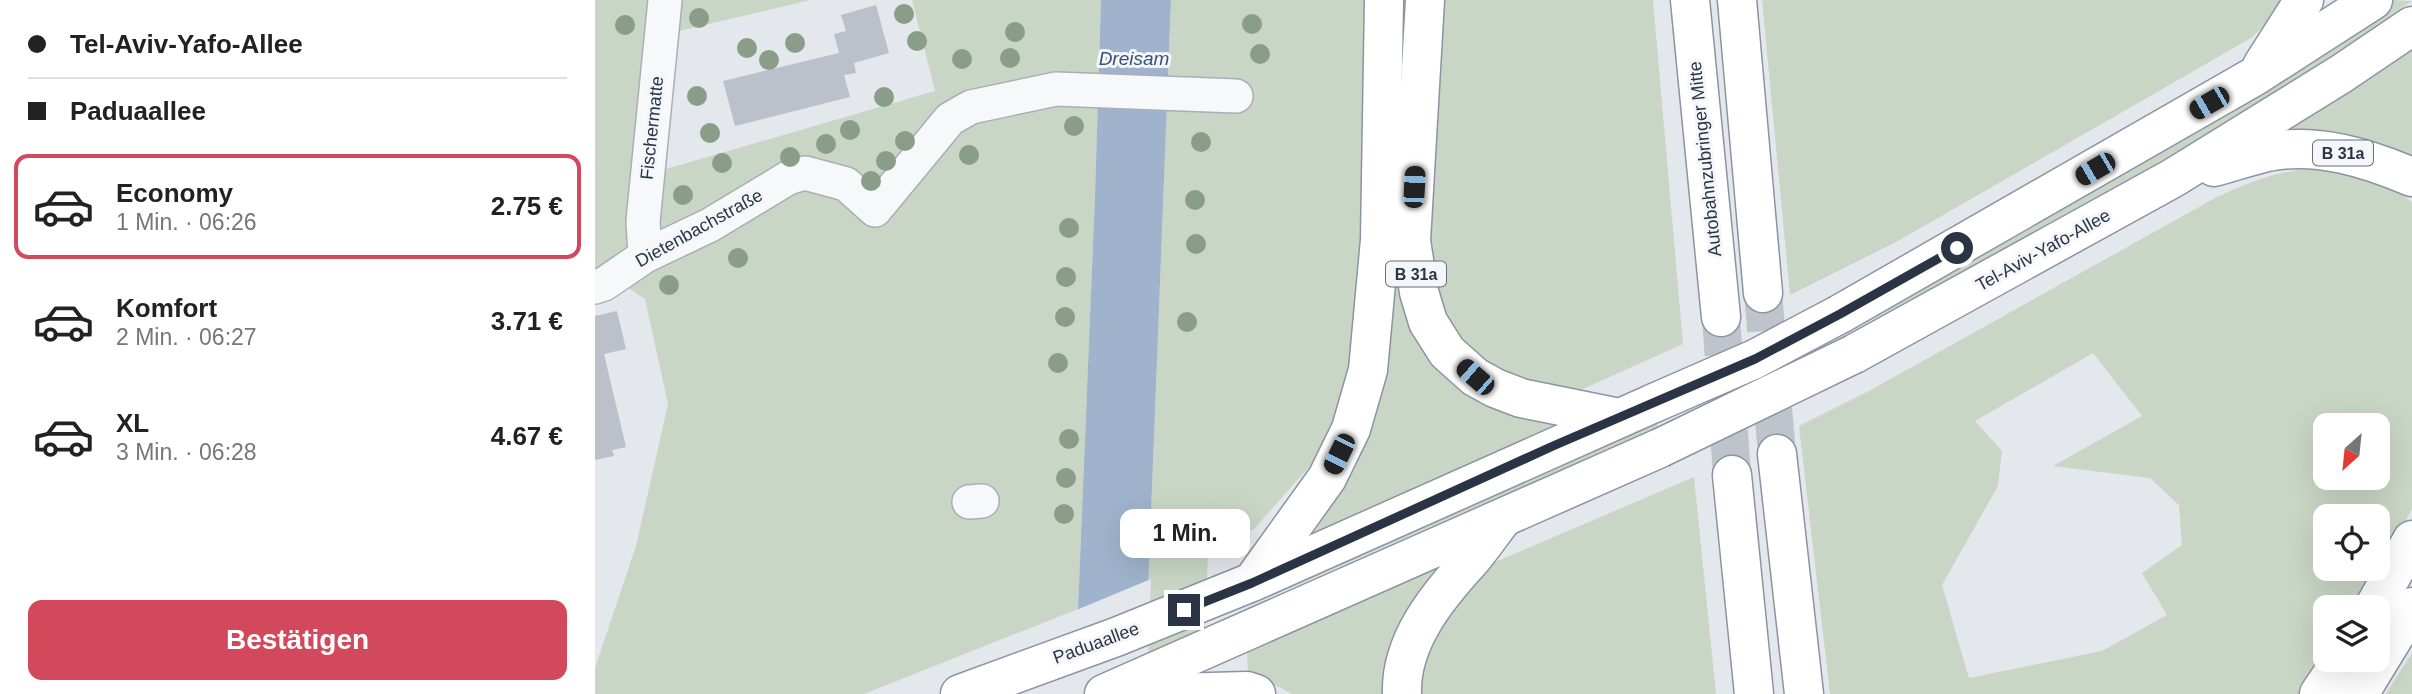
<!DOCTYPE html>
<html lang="de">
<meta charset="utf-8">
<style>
body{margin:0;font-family:Helvetica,sans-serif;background:#f2f2f2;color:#222;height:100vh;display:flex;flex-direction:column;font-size:26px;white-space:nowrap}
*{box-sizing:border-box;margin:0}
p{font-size:23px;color:#767676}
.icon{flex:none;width:38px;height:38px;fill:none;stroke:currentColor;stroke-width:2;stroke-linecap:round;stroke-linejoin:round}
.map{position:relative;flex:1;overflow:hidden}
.details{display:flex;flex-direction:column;background:#fff;width:595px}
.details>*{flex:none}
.hud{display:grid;align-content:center;height:154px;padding:0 28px;background:#fff}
.needle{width:46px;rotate:207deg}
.buttons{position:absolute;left:1718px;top:413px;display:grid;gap:14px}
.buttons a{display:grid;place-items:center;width:77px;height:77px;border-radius:14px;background:#fff;box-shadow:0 7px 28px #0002;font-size:35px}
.end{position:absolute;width:32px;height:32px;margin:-16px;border:9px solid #2b3445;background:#fff;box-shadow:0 0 0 4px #fff}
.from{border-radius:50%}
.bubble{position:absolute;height:49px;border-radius:14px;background:#fff;box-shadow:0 7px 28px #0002;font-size:23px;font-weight:700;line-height:49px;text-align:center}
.car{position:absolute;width:21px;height:42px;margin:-21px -10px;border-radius:9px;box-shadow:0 0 5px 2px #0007;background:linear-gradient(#222 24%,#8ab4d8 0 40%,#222 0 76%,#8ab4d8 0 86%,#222 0)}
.hud b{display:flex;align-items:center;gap:24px;height:66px;font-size:26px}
.hud b+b{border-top:2px solid #e0e0e0}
.hud i{width:18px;height:18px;background:#222}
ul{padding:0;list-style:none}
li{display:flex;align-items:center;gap:21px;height:105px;margin:0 14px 10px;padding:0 14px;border:4px solid transparent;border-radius:14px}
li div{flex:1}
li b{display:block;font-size:26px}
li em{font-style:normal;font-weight:700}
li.active{border-color:#d1495b}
li>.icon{width:63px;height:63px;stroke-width:1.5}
.cta{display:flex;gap:14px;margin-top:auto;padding:14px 28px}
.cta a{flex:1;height:80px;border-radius:14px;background:#d1495b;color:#fff;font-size:28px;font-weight:700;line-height:80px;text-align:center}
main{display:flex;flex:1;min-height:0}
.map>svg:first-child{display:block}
.green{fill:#c9d6c5;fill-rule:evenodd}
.water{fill:#9fb4cc}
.pier{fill:#e4e7ec}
.building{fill:#bbc0ca}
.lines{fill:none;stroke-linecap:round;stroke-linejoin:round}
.highway-tunnel{stroke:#bfc3cb;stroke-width:38;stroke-dasharray:38 19;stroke-linecap:butt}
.minor-casing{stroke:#a9aeb7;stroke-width:36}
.highway-casing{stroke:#8b94a3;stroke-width:41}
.minor{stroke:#f7f8fa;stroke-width:33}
.highway{stroke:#fff;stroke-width:38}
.highway-bridge-casing{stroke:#8b94a3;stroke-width:41;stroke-linecap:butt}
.highway-bridge{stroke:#fff;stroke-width:38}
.tree{fill:#899d89}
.route{stroke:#2b3445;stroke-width:9}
.labels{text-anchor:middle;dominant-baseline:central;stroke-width:6;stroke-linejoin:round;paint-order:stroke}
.shield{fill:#f4f6f9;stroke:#676e7b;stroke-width:2}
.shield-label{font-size:16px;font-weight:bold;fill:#2b3445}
.street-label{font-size:18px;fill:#2b3445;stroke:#f4f6f9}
.water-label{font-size:19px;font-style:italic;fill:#34527a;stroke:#f4f6f9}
</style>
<main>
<section class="details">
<div class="hud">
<b><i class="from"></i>Tel-Aviv-Yafo-Allee</b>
<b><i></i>Paduaallee</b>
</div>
<ul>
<li class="active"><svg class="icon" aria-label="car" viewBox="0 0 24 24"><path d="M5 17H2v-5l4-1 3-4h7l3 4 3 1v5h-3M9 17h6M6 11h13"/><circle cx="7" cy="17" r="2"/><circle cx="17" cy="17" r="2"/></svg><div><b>Economy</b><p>1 Min. · 06:26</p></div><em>2.75 €</em></li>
<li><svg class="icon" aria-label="car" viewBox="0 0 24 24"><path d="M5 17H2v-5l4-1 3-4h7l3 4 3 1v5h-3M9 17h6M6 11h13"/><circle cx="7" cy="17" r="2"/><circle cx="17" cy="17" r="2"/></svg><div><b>Komfort</b><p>2 Min. · 06:27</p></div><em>3.71 €</em></li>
<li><svg class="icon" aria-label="car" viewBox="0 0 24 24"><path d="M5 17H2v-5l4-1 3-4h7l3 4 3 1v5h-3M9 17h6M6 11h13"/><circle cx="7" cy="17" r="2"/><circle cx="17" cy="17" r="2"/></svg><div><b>XL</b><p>3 Min. · 06:28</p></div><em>4.67 €</em></li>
</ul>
<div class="cta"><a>Bestätigen</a></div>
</section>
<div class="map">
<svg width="1817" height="694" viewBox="0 0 1817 694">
<rect width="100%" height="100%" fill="#e4e7ec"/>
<g class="green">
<path d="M0,0H215L80,32L71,169L340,91L317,0H506L500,195L483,609L269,694H0V668L41,546L73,404L50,299L7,271L0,273Z"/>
<path d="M576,0H773L762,317L756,367L740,420L721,459L659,529L613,553L607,694H549Z"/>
<path d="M805,0H816L805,247L878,397L909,412L966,423L714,539L752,482L775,436L794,363Z"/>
<path d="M839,0H1058L1088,344L988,389L961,391L938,389L862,345L834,275Z"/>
<path d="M1167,0H1693L1683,13L1656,38L1303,241L1195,295Z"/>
<path d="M1797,0L1817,1C1749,47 1682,94 1611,135C1494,204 1373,269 1252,333L1248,321Z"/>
<path d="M1817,41V165L1696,140L1685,128Z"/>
<path d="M1729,168L1787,181L1817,202V509L1764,607H1731V657L1708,694H1235L1204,426L1272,392L1622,197C1662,179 1684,170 1729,168ZM1498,353L1547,416L1458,466L1555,478L1584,505L1587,545L1547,573L1572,615L1507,651L1374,678L1347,585L1403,486L1407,451L1380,421ZM1731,425H1783V478H1731ZM1731,516H1783V569H1731Z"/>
<path d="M1062,419L1063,432L1006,452L656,605L657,593Z"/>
<path d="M1099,477L1121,694H819L848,609L898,563Z"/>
<path d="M849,557L815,609L792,694H697L684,687L653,680L652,645Z"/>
<path d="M1817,653V694H1791Z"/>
</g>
<path class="water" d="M506,0H576L549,694H483V609L500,195Z"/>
<path class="pier" d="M556,579L552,694H480L479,611Z"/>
<g class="building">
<path d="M281,5L294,53L259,63L261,73L249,75L255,97L140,126L128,81L244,53L239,34L251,31L246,15Z"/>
<path d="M22,311L31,349L9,354L31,447L17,450L19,456L0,460V316Z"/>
</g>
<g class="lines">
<g class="highway-tunnel">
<path d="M1168,293L1182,454"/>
<path d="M1126,317L1137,475"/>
</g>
<g class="minor-casing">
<g id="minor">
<path d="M50,256L48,221L70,0"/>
<path d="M0,287L9,284L50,256L115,225L193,178L210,173L251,184L280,210L355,119L376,107L461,89L641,96"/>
<path d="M374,502L387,501"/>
</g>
</g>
<g class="highway-casing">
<g id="highway">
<path d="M830,0L816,241L824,292L833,322L852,352L880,377L900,388L926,398L1025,418"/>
<path d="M1095,0L1126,317"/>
<path d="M1142,0L1168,293"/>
<path d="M1667,66L1709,0"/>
<path d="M1619,167C1637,162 1655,156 1672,152C1722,142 1772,158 1817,177"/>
<path d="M1245,314L1660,76L1778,0"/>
<path d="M1259,354L1578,178L1746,74L1817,26"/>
<path d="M1182,454L1209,694"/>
<path d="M1137,475L1159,694"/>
<path d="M658,581L732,478L756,429L773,370L785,240L789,0"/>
<path d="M1779,607L1817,540"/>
<path d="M365,694L521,637L657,582L1059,403"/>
<path d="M509,694L1065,448"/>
<path d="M544,694L652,691L661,694"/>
<path d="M807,694C805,642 842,597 875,561C887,547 897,532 908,518"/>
<path d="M1724,694L1747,660"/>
<path d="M1764,694L1817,607"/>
</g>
</g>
<use href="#minor" class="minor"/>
<use href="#highway" class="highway"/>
<g class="highway-bridge-casing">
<g id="highway-bridge">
<path d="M1059,403L1160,359L1245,314"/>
<path d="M1065,448L1259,354"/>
</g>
</g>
<use href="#highway-bridge" class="highway-bridge"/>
</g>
<g class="tree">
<circle cx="309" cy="14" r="10"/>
<circle cx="104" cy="18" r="10"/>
<circle cx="657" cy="24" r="10"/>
<circle cx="30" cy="25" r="10"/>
<circle cx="420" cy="32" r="10"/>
<circle cx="322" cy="41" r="10"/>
<circle cx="200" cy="43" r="10"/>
<circle cx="152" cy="48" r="10"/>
<circle cx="665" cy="54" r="10"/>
<circle cx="415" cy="58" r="10"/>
<circle cx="367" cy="59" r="10"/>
<circle cx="174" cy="60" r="10"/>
<circle cx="102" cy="96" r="10"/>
<circle cx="289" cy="97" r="10"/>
<circle cx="479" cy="126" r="10"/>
<circle cx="255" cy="130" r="10"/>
<circle cx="115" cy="133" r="10"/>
<circle cx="310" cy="141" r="10"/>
<circle cx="606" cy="142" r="10"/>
<circle cx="231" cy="144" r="10"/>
<circle cx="374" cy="155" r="10"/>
<circle cx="195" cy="157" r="10"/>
<circle cx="291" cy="161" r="10"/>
<circle cx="127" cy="163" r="10"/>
<circle cx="276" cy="181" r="10"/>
<circle cx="88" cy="195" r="10"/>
<circle cx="600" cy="200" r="10"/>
<circle cx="474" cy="228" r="10"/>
<circle cx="601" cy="244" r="10"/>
<circle cx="143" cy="258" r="10"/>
<circle cx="471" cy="277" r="10"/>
<circle cx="74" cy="285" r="10"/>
<circle cx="470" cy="317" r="10"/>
<circle cx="592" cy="322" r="10"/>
<circle cx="463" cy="363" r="10"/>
<circle cx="474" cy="439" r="10"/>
<circle cx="471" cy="478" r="10"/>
<circle cx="469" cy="514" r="10"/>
</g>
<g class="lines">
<path class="route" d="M589,610L657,583L958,446L1160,359L1245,314L1362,248"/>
</g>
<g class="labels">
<g class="shield">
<rect x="1718" y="140.5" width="60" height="25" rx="5"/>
<rect x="791" y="261.5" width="60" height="25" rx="5"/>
</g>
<g class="shield-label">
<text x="1748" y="153">B 31a</text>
<text x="821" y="274">B 31a</text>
</g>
<g class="street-label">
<text transform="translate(57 128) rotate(-84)">Fischermatte</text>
<text transform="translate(1110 159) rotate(-96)">Autobahnzubringer Mitte</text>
<text transform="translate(104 228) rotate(-29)">Dietenbachstraße</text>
<text transform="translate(1448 250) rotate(-29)">Tel-Aviv-Yafo-Allee</text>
<text transform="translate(501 643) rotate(-20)">Paduaallee</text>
</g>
<g class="water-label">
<text x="539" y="58">Dreisam</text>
</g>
</g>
</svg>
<div class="buttons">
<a><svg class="needle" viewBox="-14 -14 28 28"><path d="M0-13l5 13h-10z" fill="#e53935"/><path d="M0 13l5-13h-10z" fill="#767676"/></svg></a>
<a><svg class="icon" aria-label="locate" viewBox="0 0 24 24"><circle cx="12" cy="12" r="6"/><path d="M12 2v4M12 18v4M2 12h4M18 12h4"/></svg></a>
<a><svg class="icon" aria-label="layers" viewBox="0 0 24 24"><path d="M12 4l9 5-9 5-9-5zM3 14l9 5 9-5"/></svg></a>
</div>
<i class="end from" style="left:1362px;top:248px"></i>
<i class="end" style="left:589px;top:610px"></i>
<div class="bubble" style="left:525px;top:509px;width:130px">1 Min.</div>
<i class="car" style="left:1614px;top:103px;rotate:240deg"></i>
<i class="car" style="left:1500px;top:169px;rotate:240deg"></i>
<i class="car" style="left:819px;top:187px;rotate:3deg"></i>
<i class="car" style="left:880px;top:377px;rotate:311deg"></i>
<i class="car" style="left:744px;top:454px;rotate:206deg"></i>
</div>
</main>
